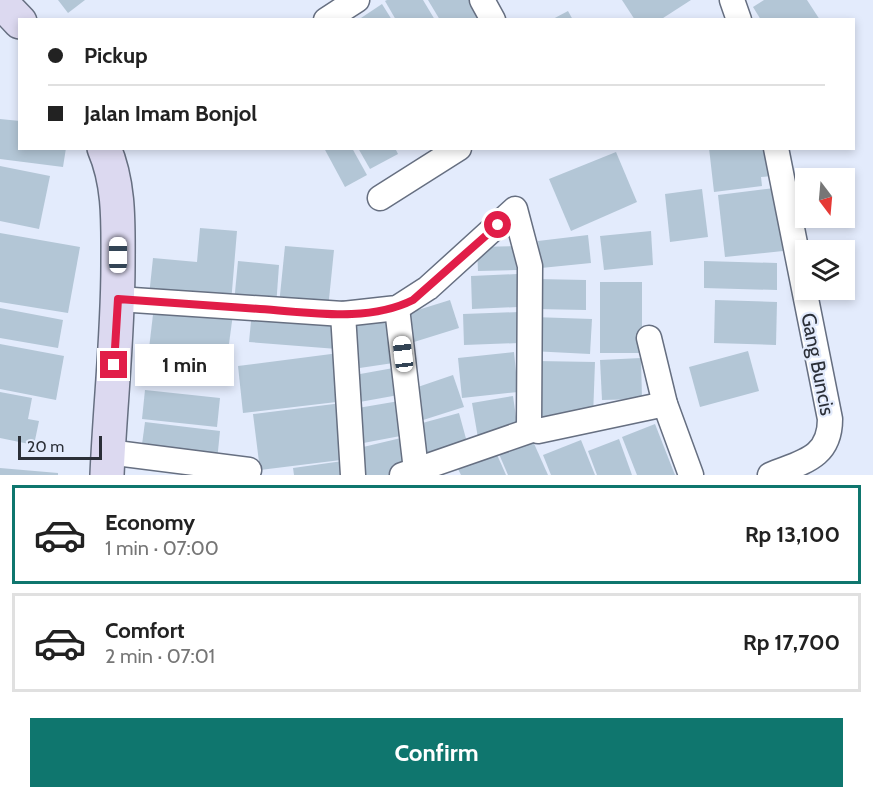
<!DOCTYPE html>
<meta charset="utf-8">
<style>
body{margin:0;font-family:Cabin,sans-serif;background:#f6f6f6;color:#222;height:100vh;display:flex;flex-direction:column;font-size:22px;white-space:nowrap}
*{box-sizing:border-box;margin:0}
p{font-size:20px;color:#767676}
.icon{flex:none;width:33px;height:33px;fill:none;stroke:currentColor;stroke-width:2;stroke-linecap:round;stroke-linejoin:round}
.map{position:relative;height:475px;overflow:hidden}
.details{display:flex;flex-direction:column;background:#fff;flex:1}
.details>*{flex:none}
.banner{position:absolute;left:18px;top:18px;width:837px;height:132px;border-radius:0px;box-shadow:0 3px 9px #0003;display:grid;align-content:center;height:132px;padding:0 30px;background:#fff}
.needle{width:39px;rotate:164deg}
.fabs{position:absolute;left:795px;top:168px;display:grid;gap:12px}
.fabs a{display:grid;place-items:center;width:60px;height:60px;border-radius:0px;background:#fff;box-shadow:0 3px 9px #0003;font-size:30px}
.scale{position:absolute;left:18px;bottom:15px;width:84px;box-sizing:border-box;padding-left:6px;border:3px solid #2b2f37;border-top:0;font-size:16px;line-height:21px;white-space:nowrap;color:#2b2f37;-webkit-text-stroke:4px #e3ebfc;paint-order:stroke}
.end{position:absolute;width:27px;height:27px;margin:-14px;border:8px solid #e11d48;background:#fff;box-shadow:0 0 0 3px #fff}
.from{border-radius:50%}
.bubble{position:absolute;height:42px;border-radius:0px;background:#fff;box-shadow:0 3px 9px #0003;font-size:20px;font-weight:700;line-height:42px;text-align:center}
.car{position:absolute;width:18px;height:36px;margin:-18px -9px;border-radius:8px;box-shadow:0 0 4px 2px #0007;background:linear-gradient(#fff 24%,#345 0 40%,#fff 0 76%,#345 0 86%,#fff 0)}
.banner b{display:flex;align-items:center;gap:21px;height:57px;font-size:22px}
.banner b+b{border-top:2px solid #e0e0e0}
.banner i{width:15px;height:15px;background:#222}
ul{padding:10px 0 0;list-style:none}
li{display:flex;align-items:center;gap:18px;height:99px;margin:0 12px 9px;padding:0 18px;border:3px solid #e0e0e0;border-radius:0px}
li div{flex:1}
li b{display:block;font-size:22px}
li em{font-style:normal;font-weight:700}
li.on{border-color:#0f766e}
li>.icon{width:54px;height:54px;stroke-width:1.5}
.cta{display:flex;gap:12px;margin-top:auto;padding:12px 30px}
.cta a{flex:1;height:69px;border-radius:0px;background:#0f766e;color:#fff;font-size:24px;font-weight:700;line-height:69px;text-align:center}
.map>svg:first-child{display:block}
.building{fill:#b3c6d6}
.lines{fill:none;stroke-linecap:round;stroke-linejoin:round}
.street-casing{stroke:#666f81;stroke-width:27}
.secondary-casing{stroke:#666f81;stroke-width:36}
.street{stroke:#fff;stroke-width:24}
.secondary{stroke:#dcd9f0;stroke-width:33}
.route{stroke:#e11d48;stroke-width:8}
.labels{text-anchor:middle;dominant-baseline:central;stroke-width:4.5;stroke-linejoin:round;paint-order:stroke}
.street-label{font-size:20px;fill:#2b2f37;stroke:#e3ebfc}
</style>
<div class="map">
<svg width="873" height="475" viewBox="0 0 873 475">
<rect width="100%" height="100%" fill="#e3ebfc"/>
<g class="building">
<path d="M58,0H85L68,13Z"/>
<path d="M387,0H423L435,20H396L385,1Z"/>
<path d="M428,0H470L481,20H440Z"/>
<path d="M622,0H691L660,20H635Z"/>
<path d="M764,0H807L820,20H761L753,7Z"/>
<path d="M382,4L392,20H358Z"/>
<path d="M568,11L573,20H551Z"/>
<path d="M0,119L20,121V148H66L63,167L0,159Z"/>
<path d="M324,148H352L367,175L345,187Z"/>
<path d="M358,148H395L398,154L370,169Z"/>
<path d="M709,148H768L772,176L761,177L762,186L714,192Z"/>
<path d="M616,152L637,202L571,231L549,179Z"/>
<path d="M0,166L50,176L39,229L0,221Z"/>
<path d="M775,188L783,251L725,257L718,195Z"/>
<path d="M702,189L708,237L670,242L665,194Z"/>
<path d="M200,228L237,231L231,303L149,296L153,258L197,262Z"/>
<path d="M651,231L653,265L604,270L600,236Z"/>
<path d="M0,233L80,247L68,313L0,302Z"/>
<path d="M588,235L591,263L541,268L538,241Z"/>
<path d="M285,246L334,250L328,309L279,305Z"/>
<path d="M515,246L517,270L478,271L477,247Z"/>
<path d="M238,261L279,265L276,307L234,303Z"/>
<path d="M704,261L777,263V290L704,288Z"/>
<path d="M517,274L518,307L472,309L471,276Z"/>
<path d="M537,279L586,280V310L536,309Z"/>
<rect x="600" y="282" width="42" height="71"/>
<path d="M450,300L459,328L414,342L405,314Z"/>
<path d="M715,300L777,302L776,345L714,343Z"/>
<path d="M154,306L233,314L226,366L148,357Z"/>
<path d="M0,308L63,320L58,348L0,338Z"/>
<path d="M252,311L339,318L337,349L249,342Z"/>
<path d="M519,312V343L464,345L463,314Z"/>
<path d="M533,317L592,319L590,354L531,351Z"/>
<path d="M393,320L400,362L353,369L347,327Z"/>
<path d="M0,344L64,356L56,400L0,389Z"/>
<path d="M748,351L759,391L700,407L689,367Z"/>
<path d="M514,352L518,392L462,398L458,358Z"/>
<path d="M339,353L345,401L243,413L238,366Z"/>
<path d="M641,358L642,399L602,400L600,360Z"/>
<path d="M537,361L595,362L593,417L535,416Z"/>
<path d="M399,367L404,394L354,403L349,376Z"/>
<path d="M453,375L464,407L420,421L409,390Z"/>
<path d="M145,390L220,398L217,427L142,419Z"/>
<path d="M0,392L32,398L28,419L39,421L34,445L0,438Z"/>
<path d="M513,396L518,431L478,438L472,403Z"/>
<path d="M405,400L411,434L358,444L352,409Z"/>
<path d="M342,403L349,459L260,470L253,414Z"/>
<path d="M459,413L468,446L424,458L415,425Z"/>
<path d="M145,422L220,431L217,461L141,452Z"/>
<path d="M655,424L675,475H637L622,437Z"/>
<path d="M401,438L409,472L397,475H365L359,448Z"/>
<path d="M532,439L548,475H508L499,454Z"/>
<path d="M619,439L632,475H597L588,451Z"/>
<path d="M581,440L595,475H551L543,455Z"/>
<path d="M495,450L506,475H461L457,467Z"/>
<path d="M343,461L345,475H294L293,468Z"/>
<path d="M0,468L58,473V475H0Z"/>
</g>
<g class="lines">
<g class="street-casing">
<g id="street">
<path d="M482,0L493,20"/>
<path d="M732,0L739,20"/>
<path d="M326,20L357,0"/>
<path d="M380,198L459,148"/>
<path d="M118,299L343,314L397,308L428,288L515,209L530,266L529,427L538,431L665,404"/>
<path d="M397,308L416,470"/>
<path d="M343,314L353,475"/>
<path d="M649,338L665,404L691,475"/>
<path d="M108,452L249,470"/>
<path d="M402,475L532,430"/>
<path d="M770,475C801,462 830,459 830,419L776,148"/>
</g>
</g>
<g class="secondary-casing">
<g id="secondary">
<path d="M0,1L20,22"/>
<path d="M104,148C120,185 118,225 118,265C118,335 110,405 107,475"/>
</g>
</g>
<use href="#street" class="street"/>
<use href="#secondary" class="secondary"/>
</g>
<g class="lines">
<path class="route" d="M114,365L118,299C165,302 212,306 260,309C309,312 367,323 413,300L498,225"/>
</g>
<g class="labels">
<g class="street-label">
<text transform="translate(818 364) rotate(79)">Gang Buncis</text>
</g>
</g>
</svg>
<div class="fabs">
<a><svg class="needle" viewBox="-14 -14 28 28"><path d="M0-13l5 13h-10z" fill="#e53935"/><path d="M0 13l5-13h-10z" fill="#767676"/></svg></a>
<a><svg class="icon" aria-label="layers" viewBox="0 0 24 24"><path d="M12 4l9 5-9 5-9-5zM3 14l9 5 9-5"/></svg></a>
</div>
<div class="scale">20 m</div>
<i class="end from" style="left:498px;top:225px"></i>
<i class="end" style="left:114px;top:365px"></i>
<div class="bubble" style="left:135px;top:344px;width:99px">1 min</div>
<i class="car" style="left:118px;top:255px;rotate:0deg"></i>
<i class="car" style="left:403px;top:354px;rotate:353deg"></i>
<div class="banner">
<b><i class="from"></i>Pickup</b>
<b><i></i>Jalan Imam Bonjol</b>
</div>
</div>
<section class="details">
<ul>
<li class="on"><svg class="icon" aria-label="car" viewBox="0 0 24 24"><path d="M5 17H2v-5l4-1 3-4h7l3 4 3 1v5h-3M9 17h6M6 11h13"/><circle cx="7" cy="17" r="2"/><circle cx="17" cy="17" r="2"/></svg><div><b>Economy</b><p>1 min · 07:00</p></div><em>Rp 13,100</em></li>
<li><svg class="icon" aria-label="car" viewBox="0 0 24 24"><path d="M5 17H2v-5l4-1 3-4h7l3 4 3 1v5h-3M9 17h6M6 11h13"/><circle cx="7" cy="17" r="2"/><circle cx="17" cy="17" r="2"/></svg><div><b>Comfort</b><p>2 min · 07:01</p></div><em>Rp 17,700</em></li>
</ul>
<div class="cta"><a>Confirm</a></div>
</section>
